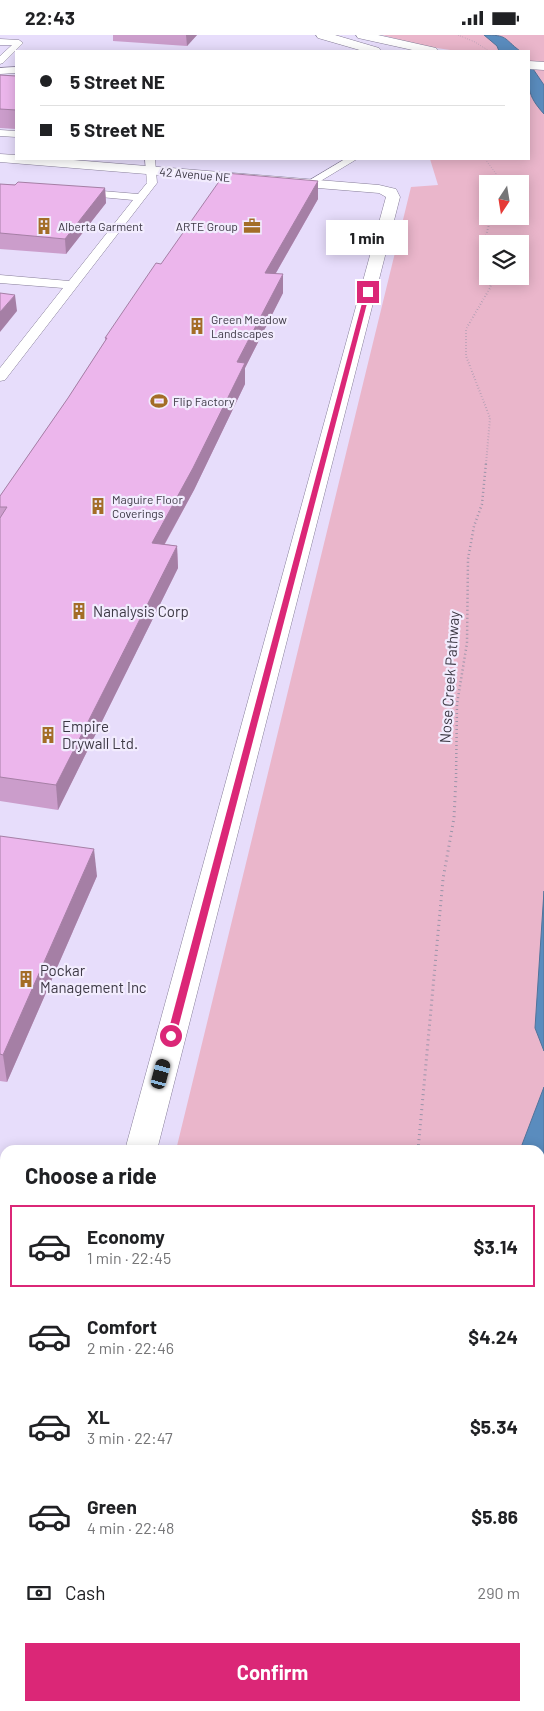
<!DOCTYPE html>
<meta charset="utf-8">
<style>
body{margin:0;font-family:Barlow,sans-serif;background:#f6f6f6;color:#202124;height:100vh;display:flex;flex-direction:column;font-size:19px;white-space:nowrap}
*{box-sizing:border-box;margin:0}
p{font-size:16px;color:#757577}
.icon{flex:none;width:28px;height:28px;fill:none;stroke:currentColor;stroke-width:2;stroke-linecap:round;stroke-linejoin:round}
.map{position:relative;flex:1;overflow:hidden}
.side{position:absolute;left:0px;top:1110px;width:545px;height:566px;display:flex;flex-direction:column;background:#fff;border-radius:15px 15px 0 0;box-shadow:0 2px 12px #0003}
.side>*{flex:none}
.hud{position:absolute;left:15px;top:15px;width:515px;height:110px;border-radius:0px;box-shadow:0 2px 12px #0003;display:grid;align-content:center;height:110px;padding:0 25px;background:#fff}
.needle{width:32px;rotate:192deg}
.controls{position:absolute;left:479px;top:140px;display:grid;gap:10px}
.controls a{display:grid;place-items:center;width:50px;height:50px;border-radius:0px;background:#fff;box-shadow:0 2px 12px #0003;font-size:25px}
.end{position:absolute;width:22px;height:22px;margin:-11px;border:6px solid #db2777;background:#fff;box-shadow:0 0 0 2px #fff}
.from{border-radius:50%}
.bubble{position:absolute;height:35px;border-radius:0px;background:#fff;box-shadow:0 2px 12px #0003;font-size:16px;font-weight:700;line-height:35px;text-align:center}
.car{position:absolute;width:15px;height:30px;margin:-15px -8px;border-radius:6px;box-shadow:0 0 4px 1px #0007;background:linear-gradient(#222 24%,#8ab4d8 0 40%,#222 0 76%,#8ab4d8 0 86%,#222 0)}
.hud b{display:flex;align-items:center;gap:18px;height:48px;font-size:19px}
.hud b+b{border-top:1px solid #e0e0e0}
.hud i{width:12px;height:12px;background:#202124}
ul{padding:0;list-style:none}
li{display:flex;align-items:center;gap:15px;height:82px;margin:0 10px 8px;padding:0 15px;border:2px solid transparent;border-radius:0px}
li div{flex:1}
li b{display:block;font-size:19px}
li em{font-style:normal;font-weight:700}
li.current{border-color:#db2777}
li>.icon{width:45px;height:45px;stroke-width:1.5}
h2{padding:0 25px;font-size:22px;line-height:60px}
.pay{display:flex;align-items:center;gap:12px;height:55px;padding:0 25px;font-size:19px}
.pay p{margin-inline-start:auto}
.primary-button{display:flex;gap:10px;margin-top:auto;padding:10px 25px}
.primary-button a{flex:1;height:58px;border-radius:0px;background:#db2777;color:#fff;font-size:20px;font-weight:700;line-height:58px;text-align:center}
.status{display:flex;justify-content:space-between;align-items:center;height:35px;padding:0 25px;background:#fff;direction:ltr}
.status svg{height:14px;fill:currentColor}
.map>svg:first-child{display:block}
.green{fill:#eab6cb;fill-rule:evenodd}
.water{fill:#5a8cbe;stroke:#51739a}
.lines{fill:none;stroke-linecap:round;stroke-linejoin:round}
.service-casing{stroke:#867d98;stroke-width:1}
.minor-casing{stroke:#867d98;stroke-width:1}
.secondary-casing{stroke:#867d98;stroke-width:1}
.path-far4{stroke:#9b94a9;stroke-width:1;stroke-dasharray:0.5 2;stroke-linecap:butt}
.path-far3{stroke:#9b94a9;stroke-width:2;stroke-dasharray:0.5 2.5;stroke-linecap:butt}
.path-far2{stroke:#9b94a9;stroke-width:2.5;stroke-dasharray:1 3;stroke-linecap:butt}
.path-far1{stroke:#9b94a9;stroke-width:3;stroke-dasharray:1 4;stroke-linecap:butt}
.path{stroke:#9b94a9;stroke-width:4.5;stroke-dasharray:2 5;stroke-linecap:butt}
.service{fill:#fff;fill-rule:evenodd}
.minor{fill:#fff;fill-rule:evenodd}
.secondary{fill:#fff;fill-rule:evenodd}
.wall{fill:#cb9dcb}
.shaded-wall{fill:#a57fa5}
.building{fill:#ecb6ec;stroke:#a57fa5}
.route{fill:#db2777}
.labels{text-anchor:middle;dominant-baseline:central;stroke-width:4.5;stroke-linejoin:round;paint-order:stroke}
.far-street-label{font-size:12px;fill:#3d3945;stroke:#f2ecfe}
.far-poi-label{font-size:12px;fill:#3d3945;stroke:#f2ecfe;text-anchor:start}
.poi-label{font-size:15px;fill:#3d3945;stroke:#f2ecfe;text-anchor:start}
.street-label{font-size:15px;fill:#3d3945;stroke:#f2ecfe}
</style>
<div class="status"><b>22:43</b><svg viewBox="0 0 49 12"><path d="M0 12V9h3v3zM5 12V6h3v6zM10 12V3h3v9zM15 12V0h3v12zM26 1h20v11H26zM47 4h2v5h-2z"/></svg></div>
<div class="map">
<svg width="544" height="1676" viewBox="0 0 544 1676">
<rect width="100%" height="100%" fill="#e7ddfb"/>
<path class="green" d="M382,0H544V1676H157V1671H540V1115H176L411,152L438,150L430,124H529V16H457L423,11ZM488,149H520V181H488ZM488,209H520V241H488Z"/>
<g class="water">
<path d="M484,0C508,0 503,3 520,16H499L497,11Z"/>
<path d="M529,28L544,50V79C526,59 529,53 529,28Z"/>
<path d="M544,856V1016L535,993Z"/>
<path d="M544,1052V1676H501L502,1671H540V1115H520Z"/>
</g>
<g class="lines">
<g class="service-casing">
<g id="service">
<path d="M0,4L19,5L23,8L3,28L0,29V21L12,10H0Z"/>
<path d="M16,32V38L0,39V33Z"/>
<path d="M0,95L16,96V102L0,101Z"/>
<path d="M145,124H155L157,148L5,345L0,346V333L63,253L0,248V240L69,246L133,165L78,160L73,157L78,154L138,159L147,148Z"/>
<path d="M345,124H357L314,150H306L305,148Z"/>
<path d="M5,1271V1306L0,1308V1272Z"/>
</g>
</g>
<g class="minor-casing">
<g id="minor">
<path d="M0,119L16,120V124H61L379,150L396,154L400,162L157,1115H125L386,162L379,158L0,127Z"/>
<path d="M0,1141L5,1142V1170L0,1169Z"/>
</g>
</g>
<g class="secondary-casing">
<g id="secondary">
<path d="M316,0H335L379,13L381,16H363L318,3Z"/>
<path d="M356,0H378L436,13L438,16H417L358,3Z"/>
<path d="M529,26L544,27V35L529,34Z"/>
</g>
</g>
<g class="path-far4">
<path d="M458,0L475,7L489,16"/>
<path d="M485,124L500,144V149"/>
<path d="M489,187L492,181"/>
</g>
<g class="path-far3">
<path d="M488,218L485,204L490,186"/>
<path d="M486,429L490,383L466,321V294L490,253L493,241"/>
</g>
<path class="path-far2" d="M456,743L457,669L467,608L468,524L474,491L482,469L486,428"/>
<path class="path-far1" d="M418,1115L443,844L454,783L456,742"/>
<path class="path" d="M370,1671V1676"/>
<use href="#service" class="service"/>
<use href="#minor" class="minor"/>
<use href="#secondary" class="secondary"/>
</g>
<g class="wall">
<path d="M113,0H197L187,11L113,6Z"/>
<path d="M0,40L16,41V94L0,93Z"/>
<path d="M318,146V164L276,238L283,258L245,333V349L194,455L165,509L177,511L178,533L58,775L0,766V461L68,363L105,306V303L161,229Z"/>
<path d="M0,149L105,153L106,168L66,219L0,214Z"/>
<path d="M0,801L97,841L7,1047L0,1046Z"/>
</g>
<g class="shaded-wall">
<path d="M186,0H197L187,11Z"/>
<path d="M318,146V164L265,257V238Z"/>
<path d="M105,153L106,168L66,219L65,204Z"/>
<path d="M283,239V258L245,333V349L194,455L153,530L152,508L237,327Z"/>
<path d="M15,260L17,276L0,297V277Z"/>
<path d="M177,511L178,533L58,775L56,750Z"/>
<path d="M94,814L97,841L7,1047L3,1020Z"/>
</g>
<g class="building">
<path d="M0,40L16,41V75L0,74Z"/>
<path d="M225,138L318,146L265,238L283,239L237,327L245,328L193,433L152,508L177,511L56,750L0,742V483L7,472H0V461L68,363L107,303H105L156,228L161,229Z"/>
<path d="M18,147L105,153L65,204L0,198V149L15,150Z"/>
<path d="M0,258L15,260L0,277Z"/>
<path d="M0,801L94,814L3,1020L0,1019Z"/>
</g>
<path class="route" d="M368,255L370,257L176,1001L171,1004L167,1001L365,257Z"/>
<defs>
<g id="building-bare" transform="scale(1.35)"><path d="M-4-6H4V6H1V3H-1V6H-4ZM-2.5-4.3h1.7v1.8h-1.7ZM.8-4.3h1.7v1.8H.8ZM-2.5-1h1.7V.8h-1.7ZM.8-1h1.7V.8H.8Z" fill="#a36d27" stroke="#f2ecfe" stroke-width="2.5" paint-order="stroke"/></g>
<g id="office-bare" transform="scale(1.35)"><path d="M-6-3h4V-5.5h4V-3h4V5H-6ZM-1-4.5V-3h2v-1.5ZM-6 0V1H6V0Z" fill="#a36d27" stroke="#f2ecfe" stroke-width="2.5" paint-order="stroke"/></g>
<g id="stadium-bare" transform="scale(1.35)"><path d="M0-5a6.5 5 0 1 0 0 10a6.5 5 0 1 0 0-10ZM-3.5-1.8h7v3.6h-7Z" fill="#a36d27" stroke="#f2ecfe" stroke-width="2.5" paint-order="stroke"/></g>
</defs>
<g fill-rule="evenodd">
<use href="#building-bare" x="44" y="191"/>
<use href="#office-bare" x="252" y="191"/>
<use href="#building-bare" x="197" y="291"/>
<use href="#stadium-bare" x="159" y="366"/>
<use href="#building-bare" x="98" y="471"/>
<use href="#building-bare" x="79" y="576"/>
<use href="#building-bare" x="48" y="700"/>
<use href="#building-bare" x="26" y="944"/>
</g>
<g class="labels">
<g class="far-street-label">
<text transform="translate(195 139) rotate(5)">42 Avenue NE</text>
</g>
<g class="far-poi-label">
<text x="58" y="191">Alberta Garment</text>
<text x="238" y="191" text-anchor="end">ARTE Group</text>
<text x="211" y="284">Green Meadow<tspan x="211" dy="14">Landscapes</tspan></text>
<text x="173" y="366">Flip Factory</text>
<text x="112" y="464">Maguire Floor<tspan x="112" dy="14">Coverings</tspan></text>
</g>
<g class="poi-label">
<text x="93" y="576">Nanalysis Corp</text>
<text x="62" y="691">Empire<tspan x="62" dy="17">Drywall Ltd.</tspan></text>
<text x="40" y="935">Pockar<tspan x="40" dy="17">Management Inc</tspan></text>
</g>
<g class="street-label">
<text transform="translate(449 642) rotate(-86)">Nose Creek Pathway</text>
</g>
</g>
</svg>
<div class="controls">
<a><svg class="needle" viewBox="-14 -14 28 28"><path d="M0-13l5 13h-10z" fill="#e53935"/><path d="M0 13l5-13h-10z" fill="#757577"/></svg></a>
<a><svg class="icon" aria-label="layers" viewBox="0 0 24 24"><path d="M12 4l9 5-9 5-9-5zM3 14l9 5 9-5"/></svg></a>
</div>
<i class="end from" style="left:171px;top:1001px"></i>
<i class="end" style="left:368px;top:257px"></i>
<div class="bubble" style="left:326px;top:185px;width:82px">1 min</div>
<i class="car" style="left:161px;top:1039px;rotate:15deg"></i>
<div class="hud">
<b><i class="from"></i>5 Street NE</b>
<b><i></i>5 Street NE</b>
</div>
<section class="side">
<h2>Choose a ride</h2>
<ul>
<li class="current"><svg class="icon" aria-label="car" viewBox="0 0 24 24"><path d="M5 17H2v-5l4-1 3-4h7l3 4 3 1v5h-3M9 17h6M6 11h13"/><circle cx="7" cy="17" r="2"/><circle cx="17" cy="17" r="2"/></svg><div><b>Economy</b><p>1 min · 22:45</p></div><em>$3.14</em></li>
<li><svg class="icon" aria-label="car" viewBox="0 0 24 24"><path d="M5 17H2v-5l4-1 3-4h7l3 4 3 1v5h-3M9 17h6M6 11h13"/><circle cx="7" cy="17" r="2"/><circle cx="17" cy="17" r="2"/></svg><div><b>Comfort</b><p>2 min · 22:46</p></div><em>$4.24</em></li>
<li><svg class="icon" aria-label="car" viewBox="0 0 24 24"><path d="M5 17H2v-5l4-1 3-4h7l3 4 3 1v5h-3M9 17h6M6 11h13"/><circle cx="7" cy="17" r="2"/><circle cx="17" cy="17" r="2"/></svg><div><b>XL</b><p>3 min · 22:47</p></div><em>$5.34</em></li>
<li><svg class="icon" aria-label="car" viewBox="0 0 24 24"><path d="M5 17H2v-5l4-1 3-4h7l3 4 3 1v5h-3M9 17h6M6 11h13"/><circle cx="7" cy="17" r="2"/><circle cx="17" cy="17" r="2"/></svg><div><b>Green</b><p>4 min · 22:48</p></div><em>$5.86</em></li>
</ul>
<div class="pay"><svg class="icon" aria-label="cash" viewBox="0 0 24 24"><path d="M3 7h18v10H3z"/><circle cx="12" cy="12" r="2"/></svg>Cash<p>290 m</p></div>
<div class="primary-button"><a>Confirm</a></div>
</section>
</div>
